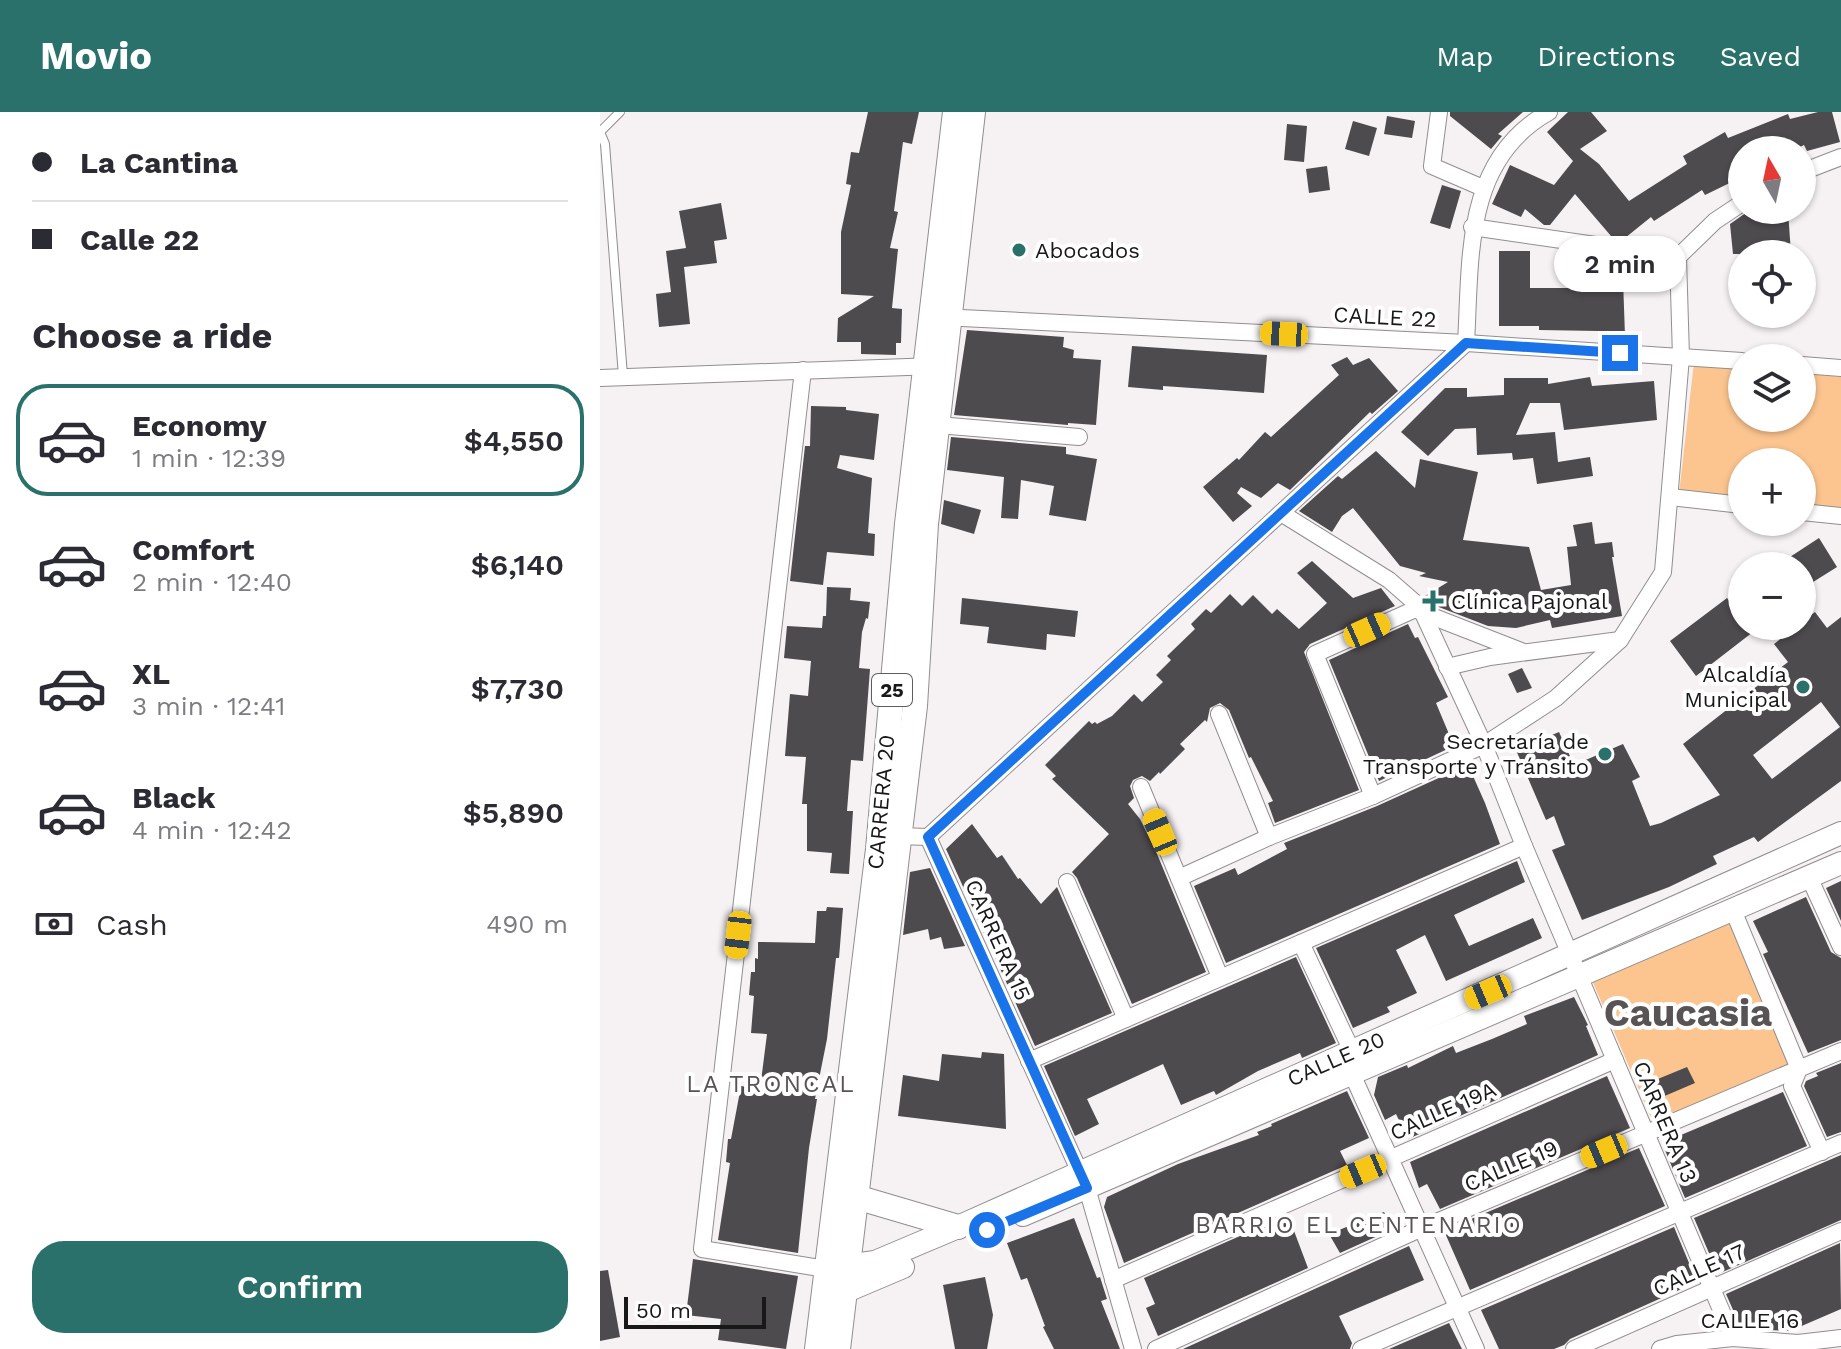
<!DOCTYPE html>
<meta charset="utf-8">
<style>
body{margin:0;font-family:"Work Sans",sans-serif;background:#f2f2f3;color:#2b2b33;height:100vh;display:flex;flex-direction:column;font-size:30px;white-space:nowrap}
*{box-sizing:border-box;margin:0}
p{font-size:26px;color:#7c7c81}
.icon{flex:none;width:44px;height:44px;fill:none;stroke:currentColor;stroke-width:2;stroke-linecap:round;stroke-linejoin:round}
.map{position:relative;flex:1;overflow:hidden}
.side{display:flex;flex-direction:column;background:#fff;width:600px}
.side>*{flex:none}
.guide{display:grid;align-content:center;height:176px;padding:0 32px;background:#fff}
.needle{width:52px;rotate:351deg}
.buttons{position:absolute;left:1128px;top:24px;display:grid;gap:16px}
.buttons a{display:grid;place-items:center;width:88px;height:88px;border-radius:50%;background:#fff;box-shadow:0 2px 6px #0004;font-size:40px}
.scale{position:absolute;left:24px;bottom:20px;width:142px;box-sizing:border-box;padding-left:8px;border:4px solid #191818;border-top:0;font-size:22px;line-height:28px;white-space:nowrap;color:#191818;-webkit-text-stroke:6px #fff;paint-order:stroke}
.end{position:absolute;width:36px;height:36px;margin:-18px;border:10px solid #1a73e8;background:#fff;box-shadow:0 0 0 4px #fff}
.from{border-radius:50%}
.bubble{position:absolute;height:56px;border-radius:28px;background:#fff;box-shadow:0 2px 6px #0004;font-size:26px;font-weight:600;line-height:56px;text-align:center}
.car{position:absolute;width:24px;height:48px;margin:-24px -12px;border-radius:10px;box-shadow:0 0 6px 2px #0007;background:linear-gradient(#f5c518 24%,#345 0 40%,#f5c518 0 76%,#345 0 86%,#f5c518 0)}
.guide b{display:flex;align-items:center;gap:28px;height:76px;font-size:30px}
.guide b+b{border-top:2px solid #e1e1e2}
.guide i{width:20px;height:20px;background:#2b2b33}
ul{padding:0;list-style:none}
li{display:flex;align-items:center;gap:24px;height:112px;margin:0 16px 12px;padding:0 16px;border:4px solid transparent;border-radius:32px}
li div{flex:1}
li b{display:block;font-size:30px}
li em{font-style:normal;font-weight:600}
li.selected{border-color:#29716a}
li>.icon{width:72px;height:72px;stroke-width:1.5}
h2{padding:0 32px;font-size:36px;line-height:96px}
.pay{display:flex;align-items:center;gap:20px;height:88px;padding:0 32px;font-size:30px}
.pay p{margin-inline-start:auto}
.button{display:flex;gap:16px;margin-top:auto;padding:16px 32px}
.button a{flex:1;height:92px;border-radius:32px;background:#29716a;color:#fff;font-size:32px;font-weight:600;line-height:92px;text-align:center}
header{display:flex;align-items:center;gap:48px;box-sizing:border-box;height:112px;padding:0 40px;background:#29716a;color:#fff}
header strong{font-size:38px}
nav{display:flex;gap:44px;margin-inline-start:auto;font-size:28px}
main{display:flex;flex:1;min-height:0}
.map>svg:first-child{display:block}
.green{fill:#fcc58f}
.building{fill:#4e4b4e;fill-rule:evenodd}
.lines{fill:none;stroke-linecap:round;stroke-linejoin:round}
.lane-casing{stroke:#928e8f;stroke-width:10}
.street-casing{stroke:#928e8f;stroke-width:18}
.secondary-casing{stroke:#928e8f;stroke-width:24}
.primary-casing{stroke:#928e8f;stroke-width:26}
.lane{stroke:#fff;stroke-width:8}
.street{stroke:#fff;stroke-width:16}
.secondary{stroke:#fff;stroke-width:22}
.primary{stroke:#fff;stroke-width:24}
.route{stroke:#1a73e8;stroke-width:10}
.poi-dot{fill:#29716a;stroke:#fff;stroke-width:3}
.labels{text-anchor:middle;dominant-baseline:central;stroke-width:8;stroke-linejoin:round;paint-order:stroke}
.shield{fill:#fff;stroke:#5e5d5d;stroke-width:2}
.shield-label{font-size:20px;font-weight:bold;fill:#191818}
.poi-label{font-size:22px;fill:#191818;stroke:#fff;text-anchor:start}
.street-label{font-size:22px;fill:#191818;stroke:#fff}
.neighbourhood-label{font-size:24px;letter-spacing:2px;fill:#585455;stroke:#fff}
.town-label{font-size:38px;font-weight:bold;fill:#585455;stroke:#fff}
</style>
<header>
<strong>Movio</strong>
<nav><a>Map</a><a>Directions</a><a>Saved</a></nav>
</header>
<main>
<section class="side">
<div class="guide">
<b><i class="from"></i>La Cantina</b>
<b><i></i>Calle 22</b>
</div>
<h2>Choose a ride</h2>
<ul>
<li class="selected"><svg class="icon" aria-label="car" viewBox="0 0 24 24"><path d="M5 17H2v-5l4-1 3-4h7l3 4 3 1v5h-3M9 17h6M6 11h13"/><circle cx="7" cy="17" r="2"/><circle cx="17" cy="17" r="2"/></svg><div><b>Economy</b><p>1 min · 12:39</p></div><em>$4,550</em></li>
<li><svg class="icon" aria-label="car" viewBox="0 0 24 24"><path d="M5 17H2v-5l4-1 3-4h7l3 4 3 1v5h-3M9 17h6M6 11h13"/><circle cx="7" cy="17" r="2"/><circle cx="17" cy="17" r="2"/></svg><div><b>Comfort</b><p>2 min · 12:40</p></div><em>$6,140</em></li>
<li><svg class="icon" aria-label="car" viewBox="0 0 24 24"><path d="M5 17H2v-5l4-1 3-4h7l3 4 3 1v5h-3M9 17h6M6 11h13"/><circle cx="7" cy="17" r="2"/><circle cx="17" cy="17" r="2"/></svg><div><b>XL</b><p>3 min · 12:41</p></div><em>$7,730</em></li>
<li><svg class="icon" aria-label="car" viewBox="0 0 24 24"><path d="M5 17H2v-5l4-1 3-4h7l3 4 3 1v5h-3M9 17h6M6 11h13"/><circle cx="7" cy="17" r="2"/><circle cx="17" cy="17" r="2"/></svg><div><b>Black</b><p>4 min · 12:42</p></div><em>$5,890</em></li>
</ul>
<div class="pay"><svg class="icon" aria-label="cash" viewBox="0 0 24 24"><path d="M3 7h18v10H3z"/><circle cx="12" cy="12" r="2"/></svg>Cash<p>490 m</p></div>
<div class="button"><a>Confirm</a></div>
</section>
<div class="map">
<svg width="1241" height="1237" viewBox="0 0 1241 1237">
<rect width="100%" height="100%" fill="#f6f1f3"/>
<g class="green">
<path d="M1094,250L1142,255V306H1202V261L1241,265V399L1202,395V350H1142V388L1079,382Z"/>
<path d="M1128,808L1190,951L1053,1010L991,866Z"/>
</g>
<g class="building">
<path d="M268,0H319L312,32L303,30L294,99L298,100L290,136L298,137L292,196L302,197L301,231H296V243L261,242V230H237L238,206L274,184L241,182V120L251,73L246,72L251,40L259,41Z"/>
<path d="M850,0H923L898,22L902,24L891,37L850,4Z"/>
<path d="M968,0H991L1007,19L980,37L999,52L1029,89L1087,52L1083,44L1125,20L1128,26L1188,2L1190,7L1218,0H1232L1240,30L1207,39L1204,33L1194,38H1142V65L1105,83L1102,78L1054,109L1051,105L1025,126L1011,124L975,82L950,113H944L925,97L921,105L892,92L910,53L954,73L973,49L947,20Z"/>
<path d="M787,4L815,9L812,26L784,22Z"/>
<path d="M753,9L777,16L769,44L745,37Z"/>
<path d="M687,12L707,14L704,50L684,48Z"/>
<path d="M727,54L730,78L709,81L706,57Z"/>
<path d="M842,73L861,79L850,117L830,111Z"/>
<path d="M121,91L127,127L114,129L117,151L84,155L90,212L59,215L56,182L71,180L66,139L86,136L79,99Z"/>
<path d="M1150,98H1188L1191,142H1133L1130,112Z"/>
<path d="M899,139H930V176H970L973,142L1002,145L999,148L1063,155L1062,171L1023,167L1025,224L999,225V219L939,218V214H899Z"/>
<path d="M367,218L464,225L463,235L474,238L473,246L501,248L496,313L468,311V313L354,303Z"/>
<path d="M532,234L667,243L664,281L563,274V278L528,275Z"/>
<path d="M747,245L753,253L769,246L798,279L772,302L770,300L690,378L678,371L661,386L641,375L637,381L652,394L633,410L603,375L637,346L639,348L665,320L671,325L739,263L731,253Z"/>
<path d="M990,265L992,274L1054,269L1057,308L964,318L960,291H930L916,323L955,320L958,350L990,345L993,364L937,372L933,346L913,348L912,341L877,343L876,316L855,317L828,344L801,320L845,276H867V285L904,283V266H948V272Z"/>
<path d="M211,294L246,295V298L279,302L274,348L240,343L237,356L272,366L268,421L275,422L274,444L227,440L223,473L190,469L205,334H210Z"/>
<path d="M351,325L466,335V342L497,347L486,409L449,403L454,374L421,368L418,407L401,406L404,365L347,358Z"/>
<path d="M776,339L815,376L820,347L878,360L863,428L929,435L941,478L971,473L967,435L977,434L973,413L992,410L995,432L1012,430L1014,445H1012L1022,504L952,516L950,508L916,516L888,514L831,492L825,484L848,470L819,464L826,461L800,454L753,396L742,404L732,420L699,399L738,364L742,367Z"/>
<path d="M344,388L381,398L374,422L341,412Z"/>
<path d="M1219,426L1237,455L1202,477V454H1176Z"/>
<path d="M712,449L753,486L781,476L795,494L710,532L704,540L759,678L675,711L668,691L673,689L651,645L649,646L629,598L620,591L610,596L607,610L605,608L580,632L585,637L560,662L559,660L550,669L542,664L533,668L530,674L534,686L528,692L540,707L555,737L606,860L532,892L477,766L472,760L509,722L452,667L456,664L445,653L489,609L492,612L495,610L497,612L512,604L534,582L542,590L563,570L556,563L571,548L567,544L595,517L591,512L606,497L611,501L630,482L642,494L653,483L672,502L677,497L699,517L727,491L697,461Z"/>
<path d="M227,475L251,476L250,488L270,490L268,507L266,506L262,520L259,556L270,557L263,649L251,648L247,699H253L249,762L230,761L232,741L207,739V692H202L206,645L185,644L190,582L208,584L211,549L184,546L187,514L222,516L223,504H226Z"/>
<path d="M362,486L478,499L475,525L447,522L446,538L387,531L389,515L360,512Z"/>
<path d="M1127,486L1142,506V514H1148L1153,520L1096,564L1070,529Z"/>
<path d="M1215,500L1227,516L1241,505V669L1158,730L1154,725L1113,744L1117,752L1069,775L982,808L952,738L965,733L954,704L946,708L916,638L959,620L974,653L1023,632L1040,665L1032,669L1050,714L1061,711L1120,683L1083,632L1188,550L1174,532L1197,514H1202V510ZM1221,590L1240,615L1172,667L1153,643Z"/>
<path d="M808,512L815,526L818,525L848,585L836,591L854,634L779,669L729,548Z"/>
<path d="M922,556L932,576L917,581L908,562Z"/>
<path d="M863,655H869L885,691L900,732L626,851L594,774L635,756L638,763L687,737L684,731L777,694Z"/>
<path d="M372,712L397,746L402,743L418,767L420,766L441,792L457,775L512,901L435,934L346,737Z"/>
<path d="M917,749L925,770L854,803L869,834L933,806L942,826L846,869L825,823L796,838L817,881L787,895L790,900L753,916L716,836Z"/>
<path d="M330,756L365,834L344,837L341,825L330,828L328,817L303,823L310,760Z"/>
<path d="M1241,769V809L1226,776Z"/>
<path d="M1206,785L1231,840L1241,846V928L1208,941L1163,842L1168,840L1153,809Z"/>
<path d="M227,795L243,796L239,846H236L227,927L215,987H217L209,1036L198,1141L118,1128L130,1051L126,1050L128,1027H131L141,974L160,977L167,922L151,921L154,884L149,883L151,860H155V846L158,847V830L215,831L217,799H226Z"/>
<path d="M696,845L736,931L702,946L700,941L658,959L616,983L614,979L581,993L563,952L487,987L499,1012L475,1024L444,954Z"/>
<path d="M974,885L988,913L986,914L998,943L808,1027L796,1002L785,1008L774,983L778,965L807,953L808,956L853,934L856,941L892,927L927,912L924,904Z"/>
<path d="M382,940L404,942L406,1017L298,1004L303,963L339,969L342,942L381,946Z"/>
<path d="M1241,951V1020L1227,1025L1204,974L1206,969L1218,964L1216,961Z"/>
<path d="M1087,955L1095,971L1060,986L1053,969Z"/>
<path d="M1007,964L1030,1016L840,1097L827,1072L819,1076L810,1050Z"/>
<path d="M747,979L769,1026L740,1039L747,1053L524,1151L504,1095L507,1085L578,1052L659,1023L657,1020L672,1014L671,1012Z"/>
<path d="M1183,980L1207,1034L1085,1086L1062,1031Z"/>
<path d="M1039,1036L1065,1094L870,1178L845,1121L851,1119L850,1116Z"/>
<path d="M1241,1043V1108L1118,1162L1094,1106Z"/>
<path d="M784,1100L793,1117L740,1141L729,1122Z"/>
<path d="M688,1103L708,1156L558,1224L546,1196L555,1192L544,1166Z"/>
<path d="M474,1106L497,1166L500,1165L507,1187L501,1189L520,1237H454L443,1215L445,1214L427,1166L421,1168L407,1131Z"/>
<path d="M1074,1115L1097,1170L970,1227L964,1233L954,1237H899L881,1198Z"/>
<path d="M1240,1131L1241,1197L1190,1219L1168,1218L1165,1211L1154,1217L1141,1216L1126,1182Z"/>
<path d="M809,1134L824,1168L739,1204L752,1231L750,1237H583Z"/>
<path d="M93,1147L198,1164L186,1237L118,1228L121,1207L86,1203Z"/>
<path d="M8,1158L20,1225L0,1229V1159Z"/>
<path d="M385,1165L393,1203L387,1237H355L343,1173Z"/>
<path d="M849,1211L862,1237H789Z"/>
</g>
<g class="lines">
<g class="lane-casing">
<g id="lane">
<path d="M0,20L5,32L23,264"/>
<path d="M0,20L20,0"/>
</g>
</g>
<g class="street-casing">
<g id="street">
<path d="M839,0L832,54L883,76"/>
<path d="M1202,60L1241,45"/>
<path d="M872,115L1078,145"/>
<path d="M341,205L866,231L1142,249"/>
<path d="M1202,253L1241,256"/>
<path d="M203,258L102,1137L226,1157"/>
<path d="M0,266L335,254"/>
<path d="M338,313L479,325"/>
<path d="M1070,385L1142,393"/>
<path d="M1202,400L1241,404"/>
<path d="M681,401L789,468L820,495L884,633L924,734L1133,1226"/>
<path d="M821,500L921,539"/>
<path d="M847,555L890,545L1020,528"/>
<path d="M619,602L669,725"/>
<path d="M541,675L620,865"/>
<path d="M773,684L715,542L820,495"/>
<path d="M299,724L328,725L866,231C871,147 863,48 949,0"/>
<path d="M328,725L487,1076L533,1237"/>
<path d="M1209,765L1241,835"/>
<path d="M579,766L669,725L773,684L884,633L956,586L1020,528L1063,460L1081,245L1078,145L1115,109L1142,91"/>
<path d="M467,770L526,907"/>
<path d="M1133,798L1199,957L1192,974L1222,1040"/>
<path d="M701,831L750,935L752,962L876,1237"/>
<path d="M429,949L924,734"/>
<path d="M513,1168L1015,948"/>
<path d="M556,1237L822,1116L1241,939"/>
<path d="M761,1237L1241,1031"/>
<path d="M974,1237L1241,1119"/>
<path d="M1060,1237L1077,1232L1133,1226L1198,1231L1241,1226"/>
</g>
</g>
<g class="secondary-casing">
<g id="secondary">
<path d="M423,1103L1241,751"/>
<path d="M230,1156L275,1150L358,1115L1241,721"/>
<path d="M230,1181L244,1180L303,1155"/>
</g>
</g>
<g class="primary-casing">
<g id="primary">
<path d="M256,1085L358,1115"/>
<path d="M217,1237L278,737L307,412L355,0"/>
<path d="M238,1237L315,594L326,412L373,0"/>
</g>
</g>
<use href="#lane" class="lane"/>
<use href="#street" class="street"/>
<use href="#secondary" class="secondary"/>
<use href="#primary" class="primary"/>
</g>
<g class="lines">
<path class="route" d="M387,1118L487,1076L328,725L866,231L1020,241"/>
</g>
<g class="poi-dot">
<circle cx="419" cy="138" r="8"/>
<path d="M829 477h8v8h8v8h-8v8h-8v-8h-8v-8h8z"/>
<circle cx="1203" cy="575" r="8"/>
<circle cx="1005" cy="642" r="8"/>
</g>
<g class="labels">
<rect class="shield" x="272" y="562" width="40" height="32" rx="6"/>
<g class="shield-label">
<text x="292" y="578">25</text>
</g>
<g class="poi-label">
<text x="435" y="138">Abocados</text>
<text x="851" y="489">Clínica Pajonal</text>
<text x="1187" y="562" text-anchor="end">Alcaldía<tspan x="1187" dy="25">Municipal</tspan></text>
<text x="989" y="629" text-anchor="end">Secretaría de<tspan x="989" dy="25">Transporte y Tránsito</tspan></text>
</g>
<g class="street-label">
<text transform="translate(785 205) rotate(3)">CALLE 22</text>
<text transform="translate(281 690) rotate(-85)">CARRERA 20</text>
<text transform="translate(398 828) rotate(66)">CARRERA 15</text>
<text transform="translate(736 947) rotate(-24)">CALLE 20</text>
<text transform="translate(843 999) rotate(-24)">CALLE 19A</text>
<text transform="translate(1065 1010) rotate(67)">CARRERA 13</text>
<text transform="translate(911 1054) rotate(-23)">CALLE 19</text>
<text transform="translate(1099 1158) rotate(-24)">CALLE 17</text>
<text x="1150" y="1208">CALLE 16</text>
</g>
<g class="neighbourhood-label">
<text x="171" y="972">LA TRONCAL</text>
<text x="759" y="1113">BARRIO EL CENTENARIO</text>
</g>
<g class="town-label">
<text x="1088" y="901">Caucasia</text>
</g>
</g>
</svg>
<div class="buttons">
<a><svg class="needle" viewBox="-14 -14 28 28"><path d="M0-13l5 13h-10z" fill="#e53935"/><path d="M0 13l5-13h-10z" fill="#7c7c81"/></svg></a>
<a><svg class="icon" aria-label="locate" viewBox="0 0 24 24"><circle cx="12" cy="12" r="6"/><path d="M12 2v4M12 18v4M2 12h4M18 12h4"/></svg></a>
<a><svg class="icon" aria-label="layers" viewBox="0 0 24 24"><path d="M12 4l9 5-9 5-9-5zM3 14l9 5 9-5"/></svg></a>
<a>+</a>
<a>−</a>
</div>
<div class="scale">50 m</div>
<i class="end from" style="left:387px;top:1118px"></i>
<i class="end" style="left:1020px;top:241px"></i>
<div class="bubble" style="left:954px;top:124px;width:132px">2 min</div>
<i class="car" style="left:684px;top:222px;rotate:273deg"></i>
<i class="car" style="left:767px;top:518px;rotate:66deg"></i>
<i class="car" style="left:560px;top:720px;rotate:337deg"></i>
<i class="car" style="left:138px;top:823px;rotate:187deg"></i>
<i class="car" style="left:888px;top:880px;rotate:247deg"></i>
<i class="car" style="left:1004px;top:1039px;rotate:247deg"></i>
<i class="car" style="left:763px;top:1059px;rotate:247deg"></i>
</div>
</main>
